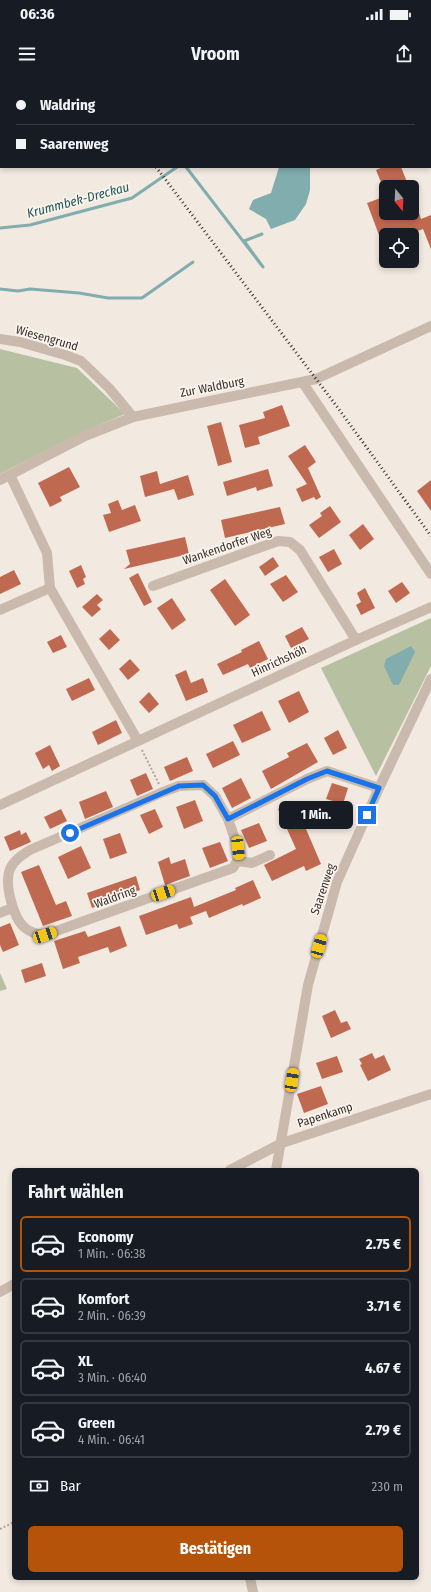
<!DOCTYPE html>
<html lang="de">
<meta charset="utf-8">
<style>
body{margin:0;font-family:"Fira Sans Condensed",sans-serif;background:#20242c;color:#f1f3f6;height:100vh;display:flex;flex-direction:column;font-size:15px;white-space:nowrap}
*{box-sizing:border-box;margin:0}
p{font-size:13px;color:#9ea1a6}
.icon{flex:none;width:22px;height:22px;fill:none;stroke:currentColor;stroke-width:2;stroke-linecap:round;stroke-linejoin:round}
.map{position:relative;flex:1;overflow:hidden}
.side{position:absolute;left:12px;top:1088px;width:407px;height:412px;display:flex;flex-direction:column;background:#171b24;border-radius:6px;box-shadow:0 2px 6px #0003}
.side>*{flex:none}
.banner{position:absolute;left:0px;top:0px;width:431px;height:88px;box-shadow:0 2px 6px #0003;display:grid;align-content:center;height:88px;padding:0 16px;background:#171b24}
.needle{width:26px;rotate:162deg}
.tools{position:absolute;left:379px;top:100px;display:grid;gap:8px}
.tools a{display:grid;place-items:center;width:40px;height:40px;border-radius:6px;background:#171b24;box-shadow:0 2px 6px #0003;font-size:20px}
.end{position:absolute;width:18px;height:18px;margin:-9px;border:5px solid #1a73e8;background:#fff;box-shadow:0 0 0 2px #fff}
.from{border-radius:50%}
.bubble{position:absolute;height:28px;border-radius:6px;background:#171b24;box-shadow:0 2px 6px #0003;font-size:13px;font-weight:700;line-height:28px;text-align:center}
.car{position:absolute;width:12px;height:24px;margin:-12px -6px;border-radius:5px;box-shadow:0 0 3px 1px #0007;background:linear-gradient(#f5c518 24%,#345 0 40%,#f5c518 0 76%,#345 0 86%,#f5c518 0)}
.banner b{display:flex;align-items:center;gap:14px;height:38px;font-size:15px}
.banner b+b{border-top:1px solid #363941}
.banner i{width:10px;height:10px;background:#f1f3f6}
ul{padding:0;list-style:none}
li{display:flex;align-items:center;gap:12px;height:56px;margin:0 8px 6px;padding:0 8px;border:2px solid #363941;border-radius:6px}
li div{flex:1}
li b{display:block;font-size:15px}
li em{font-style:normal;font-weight:700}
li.current{border-color:#b45309}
li>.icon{width:36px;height:36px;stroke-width:1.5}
h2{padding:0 16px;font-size:18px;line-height:48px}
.pay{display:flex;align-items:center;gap:10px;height:44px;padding:0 16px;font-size:15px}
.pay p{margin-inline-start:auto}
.primary-button{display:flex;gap:8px;margin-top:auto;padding:8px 16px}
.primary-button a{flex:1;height:46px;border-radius:6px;background:#b45309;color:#fff;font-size:16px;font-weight:700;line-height:46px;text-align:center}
.status{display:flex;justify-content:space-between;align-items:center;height:28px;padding:0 20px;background:#171b24;direction:ltr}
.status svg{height:11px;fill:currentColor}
header{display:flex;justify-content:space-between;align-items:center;height:52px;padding:0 16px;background:#171b24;font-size:18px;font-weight:700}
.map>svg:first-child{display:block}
.green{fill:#b7c1a1}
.water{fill:#81adae}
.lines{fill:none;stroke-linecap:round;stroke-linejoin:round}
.stream{stroke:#81adae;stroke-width:3}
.building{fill:#c06951}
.path{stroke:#b6a397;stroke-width:2;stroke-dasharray:2 2;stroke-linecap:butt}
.minor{stroke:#cab9ad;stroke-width:10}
.rail{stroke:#392f2b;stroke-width:3;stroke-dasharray:1 3;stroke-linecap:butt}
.route{stroke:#1a73e8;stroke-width:5}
.labels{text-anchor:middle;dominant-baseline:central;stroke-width:3.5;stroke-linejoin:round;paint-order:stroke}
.street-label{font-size:12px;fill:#392f2b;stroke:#faf4ed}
.water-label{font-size:13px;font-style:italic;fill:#225658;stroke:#faf4ed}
</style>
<div class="status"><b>06:36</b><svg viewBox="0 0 49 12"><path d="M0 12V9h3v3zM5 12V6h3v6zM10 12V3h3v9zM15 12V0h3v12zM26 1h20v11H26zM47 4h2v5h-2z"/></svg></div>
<header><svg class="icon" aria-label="menu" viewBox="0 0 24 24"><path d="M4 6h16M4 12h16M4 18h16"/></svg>Vroom<svg class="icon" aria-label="share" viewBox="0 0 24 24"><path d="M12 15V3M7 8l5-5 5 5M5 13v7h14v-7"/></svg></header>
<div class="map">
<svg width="431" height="1512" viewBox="0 0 431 1512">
<rect width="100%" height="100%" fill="#f2e9e1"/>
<g class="green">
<path d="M116,0H320L116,1Z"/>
<path d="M0,269L77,288L125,334L81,353L0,394Z"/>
<path d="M431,538V586L376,696L321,588Z"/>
<path d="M0,893L7,909L0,911Z"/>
</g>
<g class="water">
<path d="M279,87H310V110L306,124L295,140L271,149L266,139L249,129L253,120L271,113Z"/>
<path d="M411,566L415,572L399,605H393L384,586L386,579Z"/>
</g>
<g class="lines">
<g class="stream">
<path d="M324,1L326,0"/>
<path d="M186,87L263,187L244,161L262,154"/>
<path d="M0,148L30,145L132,118L177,87"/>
<path d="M0,209L18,211L30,209L79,213L108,218H142L193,182"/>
</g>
</g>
<g class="building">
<path d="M383,87H401L409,107H383L376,90Z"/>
<path d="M386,116V133H419L421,139L431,135V169L423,149L407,155H379L367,123Z"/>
<path d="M282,325L290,346L258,357L260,364L245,368L239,345L265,338L263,332Z"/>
<path d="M221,342L232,382L218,386L207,346Z"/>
<path d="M305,365L316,382L308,388L321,417L316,420L314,417L302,422L296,409L307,404L288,376Z"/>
<path d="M69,387L80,407L60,417L62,421L50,427L38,403Z"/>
<path d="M268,389L273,406L257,411L256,407L227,416L223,402Z"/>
<path d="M157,391L160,404L188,395L194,415L178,420L174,409L145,417L140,396Z"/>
<path d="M431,400V431L417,411Z"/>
<path d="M118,420L122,430L135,425L141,441L109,452L103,435L111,433L108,424Z"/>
<path d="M330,426L341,442L319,458L309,445L322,436L320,433Z"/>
<path d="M280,427L285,444L225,458L221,440Z"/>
<path d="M363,444L374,459L360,470L349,455Z"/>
<path d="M185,457L189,474L124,489L130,484L126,470Z"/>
<path d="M334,469L342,484L328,492L319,477Z"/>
<path d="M273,477L279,486L265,496L259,487Z"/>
<path d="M81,485L86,497L83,499L85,504L77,508L69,491Z"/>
<path d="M14,490L21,504L0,514V497Z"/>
<path d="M138,493L152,522L144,526L129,498Z"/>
<path d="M286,495L298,512L283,522L270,504Z"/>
<path d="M225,499L250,535L235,546L210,510Z"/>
<path d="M402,502L410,513L396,523L388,511Z"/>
<path d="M365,508L375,528L361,535L356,525L361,522L357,513Z"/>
<path d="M97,514L103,520L97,525L101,529L92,537L82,527Z"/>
<path d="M172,518L186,540L172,550L157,528Z"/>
<path d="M302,547L309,559L291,568L285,556Z"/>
<path d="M110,549L120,560L109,570L99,559Z"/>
<path d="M61,555L67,567L53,573L47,562Z"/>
<path d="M259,561L268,579L250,588L248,584L223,595L217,584L242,572L241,570Z"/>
<path d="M130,579L140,590L128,600L119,589Z"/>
<path d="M186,590L191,603L203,598L208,612L186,621L175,595Z"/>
<path d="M89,598L95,610L72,621L66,609Z"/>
<path d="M299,611L309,632L289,643L278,621Z"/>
<path d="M149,612L159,624L149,633L139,622Z"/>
<path d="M262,631L271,650L242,663L233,645Z"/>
<path d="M116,640L122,653L98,665L92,652Z"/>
<path d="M338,650L347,668L333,675L324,658Z"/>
<path d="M233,661L240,675L213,688L206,674Z"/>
<path d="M307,663L318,682L271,709L262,691L289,677L287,673Z"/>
<path d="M50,665L60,686L52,691L49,685L43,689L35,673Z"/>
<path d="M187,677L193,691L170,701L164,687Z"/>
<path d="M146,693L153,709L137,716L130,700Z"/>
<path d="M241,698L251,718L232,728L222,708Z"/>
<path d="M332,703L348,708L343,724L326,719Z"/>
<path d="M106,711L113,727L85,739L79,722Z"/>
<path d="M195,720L203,741L184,749L176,727Z"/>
<path d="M294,721L321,784L306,791L304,786L272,801L264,785L296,769L278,729Z"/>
<path d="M61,729L67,741L50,749L44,737Z"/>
<path d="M155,729L163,747L149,754L140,735Z"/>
<path d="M259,743L267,761L249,768L241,750Z"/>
<path d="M20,750L21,755L26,752L31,762L10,771L4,757Z"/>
<path d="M120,753L127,773L110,779L103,759Z"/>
<path d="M220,762L228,781L210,788L202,768Z"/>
<path d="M81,766L91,788L68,799L58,777Z"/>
<path d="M169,777L171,784L185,779L190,796L165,805L158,782Z"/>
<path d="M39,785L56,825L66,821L72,836L43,846L21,792Z"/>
<path d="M136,796L140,810L92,828L87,813Z"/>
<path d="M253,800L261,818L243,826L242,824L209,838L206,831L190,837L193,844L179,849L177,844L146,855L139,836L191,817L194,827L236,810L235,808Z"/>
<path d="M10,843L19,865L3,872L0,865V847Z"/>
<path d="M120,846L127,866L110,873L108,867L78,877L80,883L63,889L54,861L85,851L88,857Z"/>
<path d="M42,883L46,896L25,903L21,890Z"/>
<path d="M335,930L341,943L347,941L351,949L331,958L322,936Z"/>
<path d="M372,973L375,979L384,975L391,990L368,1001L360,985L362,984L359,979Z"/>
<path d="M337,976L343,992L322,999L316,983Z"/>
<path d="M321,1006L328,1024L304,1033L297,1014Z"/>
</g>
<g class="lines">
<g class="path">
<path d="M142,670L159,704"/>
<path d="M0,1449L14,1442"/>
</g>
<g class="minor">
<path d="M0,259L20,262L65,275L81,281L109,308L133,337"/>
<path d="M303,303L431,494"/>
<path d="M10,395L47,473L50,508L138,661"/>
<path d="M0,400L85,356L133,337L316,299L431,246"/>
<path d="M153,506L278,461L290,462L300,470L356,560"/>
<path d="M0,530L50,508"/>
<path d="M0,725L356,560L431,527"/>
<path d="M228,739L215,716L203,705L179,706L163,712L30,770C22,775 14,780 10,789C4,803 13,838 25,848C31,853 37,854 45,855L233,788L239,778L238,768L228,739L307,699L327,691L379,708"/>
<path d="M237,781L252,783L270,775"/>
<path d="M0,833L12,828"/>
<path d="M230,1090L282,1063L431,1014"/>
<path d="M276,1090L308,905L337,802L379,708L431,599"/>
<path d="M0,1212L14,1204"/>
<path d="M250,1498L253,1512"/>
</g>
<g class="rail">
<path d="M93,0V1"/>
<path d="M156,87L338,328L431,456"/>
</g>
</g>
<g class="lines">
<path class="route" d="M70,753L179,706L203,705L215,716L228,739L307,699L327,691L379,708L367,735"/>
</g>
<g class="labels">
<g class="street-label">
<text transform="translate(47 258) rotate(16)">Wiesengrund</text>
<text transform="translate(212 307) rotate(-11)">Zur Waldburg</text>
<text transform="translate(227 466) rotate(-19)">Wankendorfer Weg</text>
<text transform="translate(279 581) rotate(-25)">Hinrichshöh</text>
<text transform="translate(323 809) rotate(-71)">Saarenweg</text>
<text transform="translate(115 817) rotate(-20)">Waldring</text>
<text transform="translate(325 1035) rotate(-18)">Papenkamp</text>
</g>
<g class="water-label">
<text transform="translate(78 120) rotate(-15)">Krummbek-Dreckau</text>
</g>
</g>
</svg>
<div class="tools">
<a><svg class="needle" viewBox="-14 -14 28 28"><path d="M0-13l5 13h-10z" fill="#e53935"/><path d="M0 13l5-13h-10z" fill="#9ea1a6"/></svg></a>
<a><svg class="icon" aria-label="locate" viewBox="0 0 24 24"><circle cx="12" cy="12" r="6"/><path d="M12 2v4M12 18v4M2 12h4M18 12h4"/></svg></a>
</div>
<i class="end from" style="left:70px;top:753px"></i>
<i class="end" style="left:367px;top:735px"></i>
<div class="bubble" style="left:279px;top:721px;width:74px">1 Min.</div>
<i class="car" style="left:238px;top:768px;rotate:174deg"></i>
<i class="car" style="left:163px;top:813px;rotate:71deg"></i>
<i class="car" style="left:45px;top:855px;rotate:71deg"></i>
<i class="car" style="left:319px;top:866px;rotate:16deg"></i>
<i class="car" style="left:292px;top:1000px;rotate:9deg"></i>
<div class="banner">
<b><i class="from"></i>Waldring</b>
<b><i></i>Saarenweg</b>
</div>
<section class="side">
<h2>Fahrt wählen</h2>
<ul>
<li class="current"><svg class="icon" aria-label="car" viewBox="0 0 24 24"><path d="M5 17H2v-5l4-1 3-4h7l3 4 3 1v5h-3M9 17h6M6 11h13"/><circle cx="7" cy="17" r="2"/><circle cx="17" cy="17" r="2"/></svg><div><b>Economy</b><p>1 Min. · 06:38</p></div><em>2.75 €</em></li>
<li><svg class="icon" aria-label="car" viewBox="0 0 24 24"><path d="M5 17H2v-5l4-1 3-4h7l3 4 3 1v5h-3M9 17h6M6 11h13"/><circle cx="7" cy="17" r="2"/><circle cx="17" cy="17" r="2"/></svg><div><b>Komfort</b><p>2 Min. · 06:39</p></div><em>3.71 €</em></li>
<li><svg class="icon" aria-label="car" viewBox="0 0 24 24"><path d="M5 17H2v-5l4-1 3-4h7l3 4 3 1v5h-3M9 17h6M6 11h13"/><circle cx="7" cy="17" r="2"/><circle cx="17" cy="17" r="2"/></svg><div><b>XL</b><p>3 Min. · 06:40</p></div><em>4.67 €</em></li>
<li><svg class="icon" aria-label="car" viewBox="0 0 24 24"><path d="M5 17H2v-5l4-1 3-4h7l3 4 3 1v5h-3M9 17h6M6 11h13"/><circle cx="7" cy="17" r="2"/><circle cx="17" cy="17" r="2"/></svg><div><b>Green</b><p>4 Min. · 06:41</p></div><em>2.79 €</em></li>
</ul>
<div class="pay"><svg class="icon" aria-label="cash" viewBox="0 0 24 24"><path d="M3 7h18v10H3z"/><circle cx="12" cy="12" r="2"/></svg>Bar<p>230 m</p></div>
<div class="primary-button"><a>Bestätigen</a></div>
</section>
</div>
